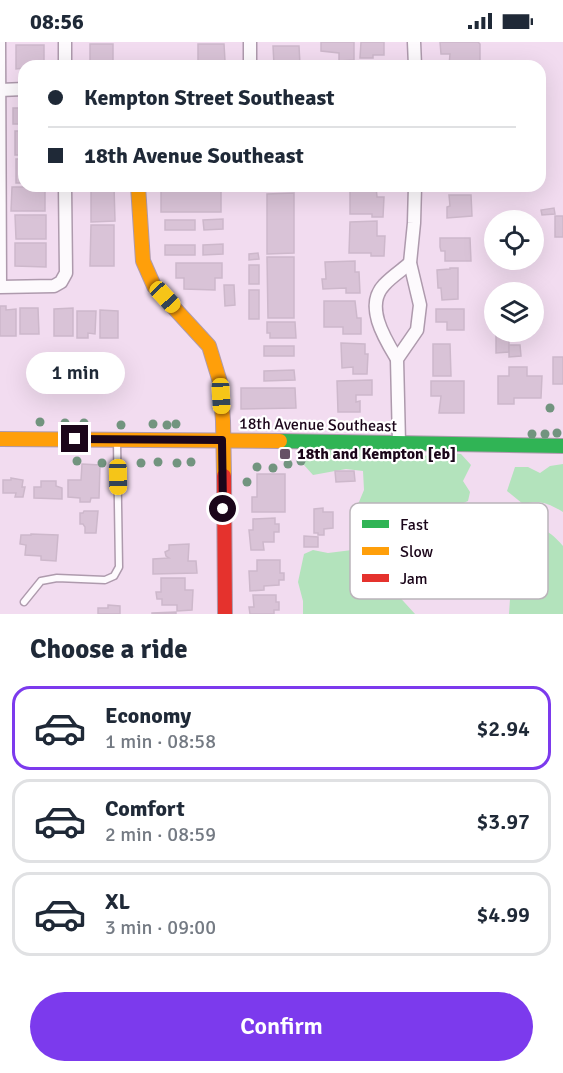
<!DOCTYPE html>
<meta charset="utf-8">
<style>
body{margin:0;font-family:Signika,sans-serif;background:#f6f6f7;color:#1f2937;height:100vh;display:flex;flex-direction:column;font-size:22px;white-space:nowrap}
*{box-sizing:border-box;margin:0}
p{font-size:20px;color:#747a83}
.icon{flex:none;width:33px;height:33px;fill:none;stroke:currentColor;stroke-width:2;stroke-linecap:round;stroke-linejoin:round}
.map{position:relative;height:572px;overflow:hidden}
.sheet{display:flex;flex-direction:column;background:#fff;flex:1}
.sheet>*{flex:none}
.guide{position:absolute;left:18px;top:18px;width:528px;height:132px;border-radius:18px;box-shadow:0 6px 24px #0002;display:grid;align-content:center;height:132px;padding:0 30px;background:#fff}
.fabs{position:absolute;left:484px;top:168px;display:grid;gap:12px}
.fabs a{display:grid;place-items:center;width:60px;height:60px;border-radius:50%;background:#fff;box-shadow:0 6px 24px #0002;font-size:30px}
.end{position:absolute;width:27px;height:27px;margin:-14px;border:8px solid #1b061a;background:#fff;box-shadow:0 0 0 3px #fff}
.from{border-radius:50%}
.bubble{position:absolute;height:42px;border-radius:21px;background:#fff;box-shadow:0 6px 24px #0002;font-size:20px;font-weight:600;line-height:42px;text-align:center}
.car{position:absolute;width:18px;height:36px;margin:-18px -9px;border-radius:8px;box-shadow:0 0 4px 2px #0007;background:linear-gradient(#f5c518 24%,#345 0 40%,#f5c518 0 76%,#345 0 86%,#f5c518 0)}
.guide b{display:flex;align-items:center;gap:21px;height:57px;font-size:22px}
.guide b+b{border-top:2px solid #e0e1e3}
.guide i{width:15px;height:15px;background:#1f2937}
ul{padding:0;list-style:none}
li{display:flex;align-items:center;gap:18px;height:84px;margin:0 12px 9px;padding:0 18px;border:3px solid #e0e1e3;border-radius:18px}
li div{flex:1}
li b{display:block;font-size:22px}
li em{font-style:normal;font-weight:600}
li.on{border-color:#7c3aed}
li>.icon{width:54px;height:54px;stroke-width:1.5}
h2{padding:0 30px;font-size:27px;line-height:72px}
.primary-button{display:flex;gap:12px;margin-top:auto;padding:12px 30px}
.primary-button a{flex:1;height:69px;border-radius:36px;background:#7c3aed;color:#fff;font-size:24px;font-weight:600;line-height:69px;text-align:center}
.status{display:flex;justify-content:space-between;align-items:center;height:42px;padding:0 30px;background:#fff;direction:ltr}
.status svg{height:16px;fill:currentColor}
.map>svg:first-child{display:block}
.green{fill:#b3e3bc}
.building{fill:#d9c3d7;stroke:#cdb8cb;stroke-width:1.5}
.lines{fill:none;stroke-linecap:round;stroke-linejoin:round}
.lane-casing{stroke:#ae9aad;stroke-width:9}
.street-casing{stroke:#ae9aad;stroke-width:15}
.fast-casing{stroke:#ae9aad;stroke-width:16}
.slow-casing{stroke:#ae9aad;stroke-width:16}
.jam-casing{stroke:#ae9aad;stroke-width:16}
.lane{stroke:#fdfafd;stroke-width:6}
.street{stroke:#fdfafd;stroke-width:12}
.fast{stroke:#30b455;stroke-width:14}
.slow{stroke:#ff9f0a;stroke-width:14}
.jam{stroke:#e5322d;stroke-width:14}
.tree{fill:#72947f}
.route{stroke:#1b061a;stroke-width:8}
.poi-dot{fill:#665165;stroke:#fff;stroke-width:2}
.labels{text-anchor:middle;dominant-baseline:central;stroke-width:4.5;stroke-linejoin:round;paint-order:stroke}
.street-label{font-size:16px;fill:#1b061a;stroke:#fff}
.poi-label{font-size:16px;font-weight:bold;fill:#1b061a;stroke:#fff;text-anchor:start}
.key{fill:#fff;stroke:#bbb4ba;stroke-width:1.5}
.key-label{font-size:16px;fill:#1b061a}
</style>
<div class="status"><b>08:56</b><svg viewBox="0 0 49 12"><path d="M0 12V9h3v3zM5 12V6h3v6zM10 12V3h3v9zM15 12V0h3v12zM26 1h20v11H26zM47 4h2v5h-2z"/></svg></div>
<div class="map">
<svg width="563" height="572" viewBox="0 0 563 572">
<rect width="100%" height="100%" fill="#f2dcf0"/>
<g class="green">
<path d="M348,399L371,408L389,407L416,416L440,410L461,412L471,423L463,439L470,450L468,459L445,469L434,470L404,489L406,515L392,518L381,550H395L415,572H303V559L298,540L304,512L313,508L328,511L360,507L362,493L354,472L364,448L363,429L346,427L313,433L304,423L308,400Z"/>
<path d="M563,422V470C548,461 540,458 523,462L507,449L515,425H528L540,431L550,424Z"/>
<path d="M485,472L494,478L509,482L523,493C543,484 549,488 563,504V572H509L510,557L494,556L482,549V538L466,535C464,542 468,548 465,557L454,554L445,540H435L426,530L429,518L437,502L460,486L470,473Z"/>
</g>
<g class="building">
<path d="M321,0H354V18L339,19V11L321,9Z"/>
<path d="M361,0H384V13H373V16H360Z"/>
<path d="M440,0H478L480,2V22H476V24H449L450,12H441Z"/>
<path d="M90,2H113V22L90,23Z"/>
<path d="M198,2H224L225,19L198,20Z"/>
<path d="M16,3H44V24H24V26L16,27Z"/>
<path d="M273,4H299L300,23H274Z"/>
<rect x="13" y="66" width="11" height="16"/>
<rect x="15" y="89" width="9" height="24"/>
<rect x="16" y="117" width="8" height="24"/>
<path d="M91,144H114L115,179L91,180Z"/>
<rect x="161" y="144" width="60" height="26"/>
<path d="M350,144H376L377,155H384L383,175H372V172H350Z"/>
<path d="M12,145H45V169H11Z"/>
<path d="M294,151V211L267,212V152Z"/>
<path d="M449,153H471L472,174L447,176V165L450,164Z"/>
<path d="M554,166L555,172L542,173L541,168Z"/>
<path d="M15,173H46V197H16Z"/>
<rect x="555" y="174" width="8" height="21"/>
<path d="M223,177V187L204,188L203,178Z"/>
<rect x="165" y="178" width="30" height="10"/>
<path d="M377,179V194H385L384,214H371V211H349L350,180Z"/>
<path d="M91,183H114V224H90Z"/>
<path d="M440,196H470L471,219H445V209H441L440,205Z"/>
<path d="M15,201H46V225L15,224Z"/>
<path d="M223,202V212L203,213V203Z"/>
<rect x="165" y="203" width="30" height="10"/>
<path d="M258,211L259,217L249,218V212Z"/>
<path d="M267,215H294V276H268Z"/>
<path d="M355,219V230H359L360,251H346V246L323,247L322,237H326L325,220Z"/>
<path d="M176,221H222V236H215V248L184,247V236H176Z"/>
<rect x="249" y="223" width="10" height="19"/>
<path d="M450,226H458V257L442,258L441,246H438L437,228L450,227Z"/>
<path d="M224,243H234L235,263L225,264Z"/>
<rect x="249" y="248" width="10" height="29"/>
<path d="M324,259H355L357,276H361V292H343V285H324Z"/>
<path d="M0,264H6V268L16,267V294H0Z"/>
<path d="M20,266H38L39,292H20Z"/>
<path d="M73,266V294H54V267Z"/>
<path d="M436,267H464V288H447V280H436Z"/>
<path d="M100,268L118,269V296H100Z"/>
<path d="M77,269H96L95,292L88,291V296H77Z"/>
<path d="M267,280H295L296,296H270V291H267Z"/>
<path d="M496,291H509V310L496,311Z"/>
<path d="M341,301L365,302V312H368L367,332H353V325L342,326Z"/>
<path d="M433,302H450L451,334H433Z"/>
<path d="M509,303H520L521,314L509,315Z"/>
<rect x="264" y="304" width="30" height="10"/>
<rect x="553" y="315" width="10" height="27"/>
<path d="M509,325H527V334H542L541,356H514V362H498V334H509Z"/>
<path d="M294,328L295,338L264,339V329Z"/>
<path d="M372,338V353H356V360L360,359V370H338L337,339Z"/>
<path d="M431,339H464V371H439L441,354H431Z"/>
<path d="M241,346H295L296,366L241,367Z"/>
<path d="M82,422L100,423L99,456H91L90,460H80V456L68,455V438H81Z"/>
<path d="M335,429H354L355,439L336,440Z"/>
<path d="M257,432H285V470H252V455H257Z"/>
<path d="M11,436L23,438L22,445H25L23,455H15L16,451H3V438H11Z"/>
<path d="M41,439H56V444L62,446V457L34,456V445H41Z"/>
<path d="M323,466V470H333V486L324,487V493H318V491H314V467Z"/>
<path d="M84,469H98L96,491H85V485L83,482H80V471H83Z"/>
<path d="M275,476V482H279V490H274V500H263L264,508H251L249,488H253V477Z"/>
<path d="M31,492L58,493L56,519L41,518V514L25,513L26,503L20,502L21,493H31Z"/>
<path d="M304,494L318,495V505H304Z"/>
<path d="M189,502L188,519H196L197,531L153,532V517L169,516L166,514L165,510L169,508V503Z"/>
<path d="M257,518H280V531H284V538H279V543L264,544V548L250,549L249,529H257Z"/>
<path d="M161,536H185V548H193L192,568L177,569V563H162V557H157L156,550H161Z"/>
<path d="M253,553H276V560H279V568H274V572H250L249,565H254Z"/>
<path d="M108,563L120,564V572H98V566H108Z"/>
<path d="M176,570V572H152V571Z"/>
</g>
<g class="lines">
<g class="lane-casing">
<g id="lane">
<path d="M2,0L3,245"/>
<path d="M24,560L41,539L57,536L105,538L114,534L119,525L117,400"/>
</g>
</g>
<g class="street-casing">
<g id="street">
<path d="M65,0V24"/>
<path d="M250,0V24"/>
<path d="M414,0L415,24"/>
<path d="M0,48L24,47"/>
<path d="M0,245L54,244L61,240L66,231L65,144"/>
<path d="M397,317C385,297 364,264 384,243C391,235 402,228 410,221"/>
<path d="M399,401L397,317L417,288L420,263L410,221L414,181L415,144"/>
</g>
</g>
<g class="fast-casing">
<path id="fast" d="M280,399L563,404"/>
</g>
<g class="slow-casing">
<g id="slow">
<path d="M138,144L143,219L154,244L209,304L220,340L223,379L224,434"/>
<path d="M0,397L280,399"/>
</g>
</g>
<g class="jam-casing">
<path id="jam" d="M224,434L225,572"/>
</g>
<use href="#lane" class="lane"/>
<use href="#street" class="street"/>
<use href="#fast" class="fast"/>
<use href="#slow" class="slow"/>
<use href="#jam" class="jam"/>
</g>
<g class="tree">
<circle cx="550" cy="366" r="4.5"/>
<circle cx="40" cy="380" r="4.5"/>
<circle cx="65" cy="381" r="4.5"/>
<circle cx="84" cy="381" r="4.5"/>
<circle cx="153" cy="382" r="4.5"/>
<circle cx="176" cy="382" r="4.5"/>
<circle cx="121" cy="383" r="4.5"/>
<circle cx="167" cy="383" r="4.5"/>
<circle cx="557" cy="391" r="4.5"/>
<circle cx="532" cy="392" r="4.5"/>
<circle cx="545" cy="392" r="4.5"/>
<circle cx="77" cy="419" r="4.5"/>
<circle cx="301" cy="419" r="4.5"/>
<circle cx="158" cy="420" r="4.5"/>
<circle cx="191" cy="420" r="4.5"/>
<circle cx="102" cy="421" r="4.5"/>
<circle cx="141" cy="421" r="4.5"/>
<circle cx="177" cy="421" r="4.5"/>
<circle cx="288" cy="422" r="4.5"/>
<circle cx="257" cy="425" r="4.5"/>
<circle cx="273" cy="426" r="4.5"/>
<circle cx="247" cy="440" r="4.5"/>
</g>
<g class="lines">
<path class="route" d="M75,397L222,398L223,467"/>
</g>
<rect class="poi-dot" x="279" y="406" width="12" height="12" rx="3"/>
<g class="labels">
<g class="street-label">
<text transform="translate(318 383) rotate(1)">18th Avenue Southeast</text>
</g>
<g class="poi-label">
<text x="297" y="412">18th and Kempton [eb]</text>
</g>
</g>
<rect x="350" y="461" width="198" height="96" rx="9" class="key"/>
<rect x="362" y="478" width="27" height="8" fill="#30b455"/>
<rect x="362" y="505" width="27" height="8" fill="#ff9f0a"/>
<rect x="362" y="532" width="27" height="8" fill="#e5322d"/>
<g class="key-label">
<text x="400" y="488">Fast</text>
<text x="400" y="515">Slow</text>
<text x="400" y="542">Jam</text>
</g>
</svg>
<div class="fabs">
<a><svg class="icon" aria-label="locate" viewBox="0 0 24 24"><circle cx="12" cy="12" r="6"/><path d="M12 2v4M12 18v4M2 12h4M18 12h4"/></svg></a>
<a><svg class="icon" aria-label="layers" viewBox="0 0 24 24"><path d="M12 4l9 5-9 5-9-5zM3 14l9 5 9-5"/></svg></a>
</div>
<i class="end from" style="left:223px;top:467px"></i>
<i class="end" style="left:75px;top:397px"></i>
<div class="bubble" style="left:26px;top:310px;width:99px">1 min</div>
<i class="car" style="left:165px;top:255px;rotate:137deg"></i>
<i class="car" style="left:221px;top:354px;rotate:177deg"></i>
<i class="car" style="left:118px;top:435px;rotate:179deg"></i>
<div class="guide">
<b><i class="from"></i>Kempton Street Southeast</b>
<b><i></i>18th Avenue Southeast</b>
</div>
</div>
<section class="sheet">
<h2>Choose a ride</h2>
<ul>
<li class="on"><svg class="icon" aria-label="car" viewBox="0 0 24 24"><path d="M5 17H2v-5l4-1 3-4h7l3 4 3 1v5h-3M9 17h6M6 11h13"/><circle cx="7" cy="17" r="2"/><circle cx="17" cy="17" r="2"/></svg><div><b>Economy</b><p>1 min · 08:58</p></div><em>$2.94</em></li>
<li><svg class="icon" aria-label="car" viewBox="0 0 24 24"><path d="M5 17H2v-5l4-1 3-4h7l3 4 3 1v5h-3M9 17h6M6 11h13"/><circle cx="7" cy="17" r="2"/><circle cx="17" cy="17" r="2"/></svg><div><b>Comfort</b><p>2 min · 08:59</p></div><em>$3.97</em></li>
<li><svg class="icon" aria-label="car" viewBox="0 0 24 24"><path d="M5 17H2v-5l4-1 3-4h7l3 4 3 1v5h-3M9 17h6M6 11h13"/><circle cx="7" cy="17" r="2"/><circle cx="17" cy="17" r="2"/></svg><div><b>XL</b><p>3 min · 09:00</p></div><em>$4.99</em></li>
</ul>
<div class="primary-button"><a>Confirm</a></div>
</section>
